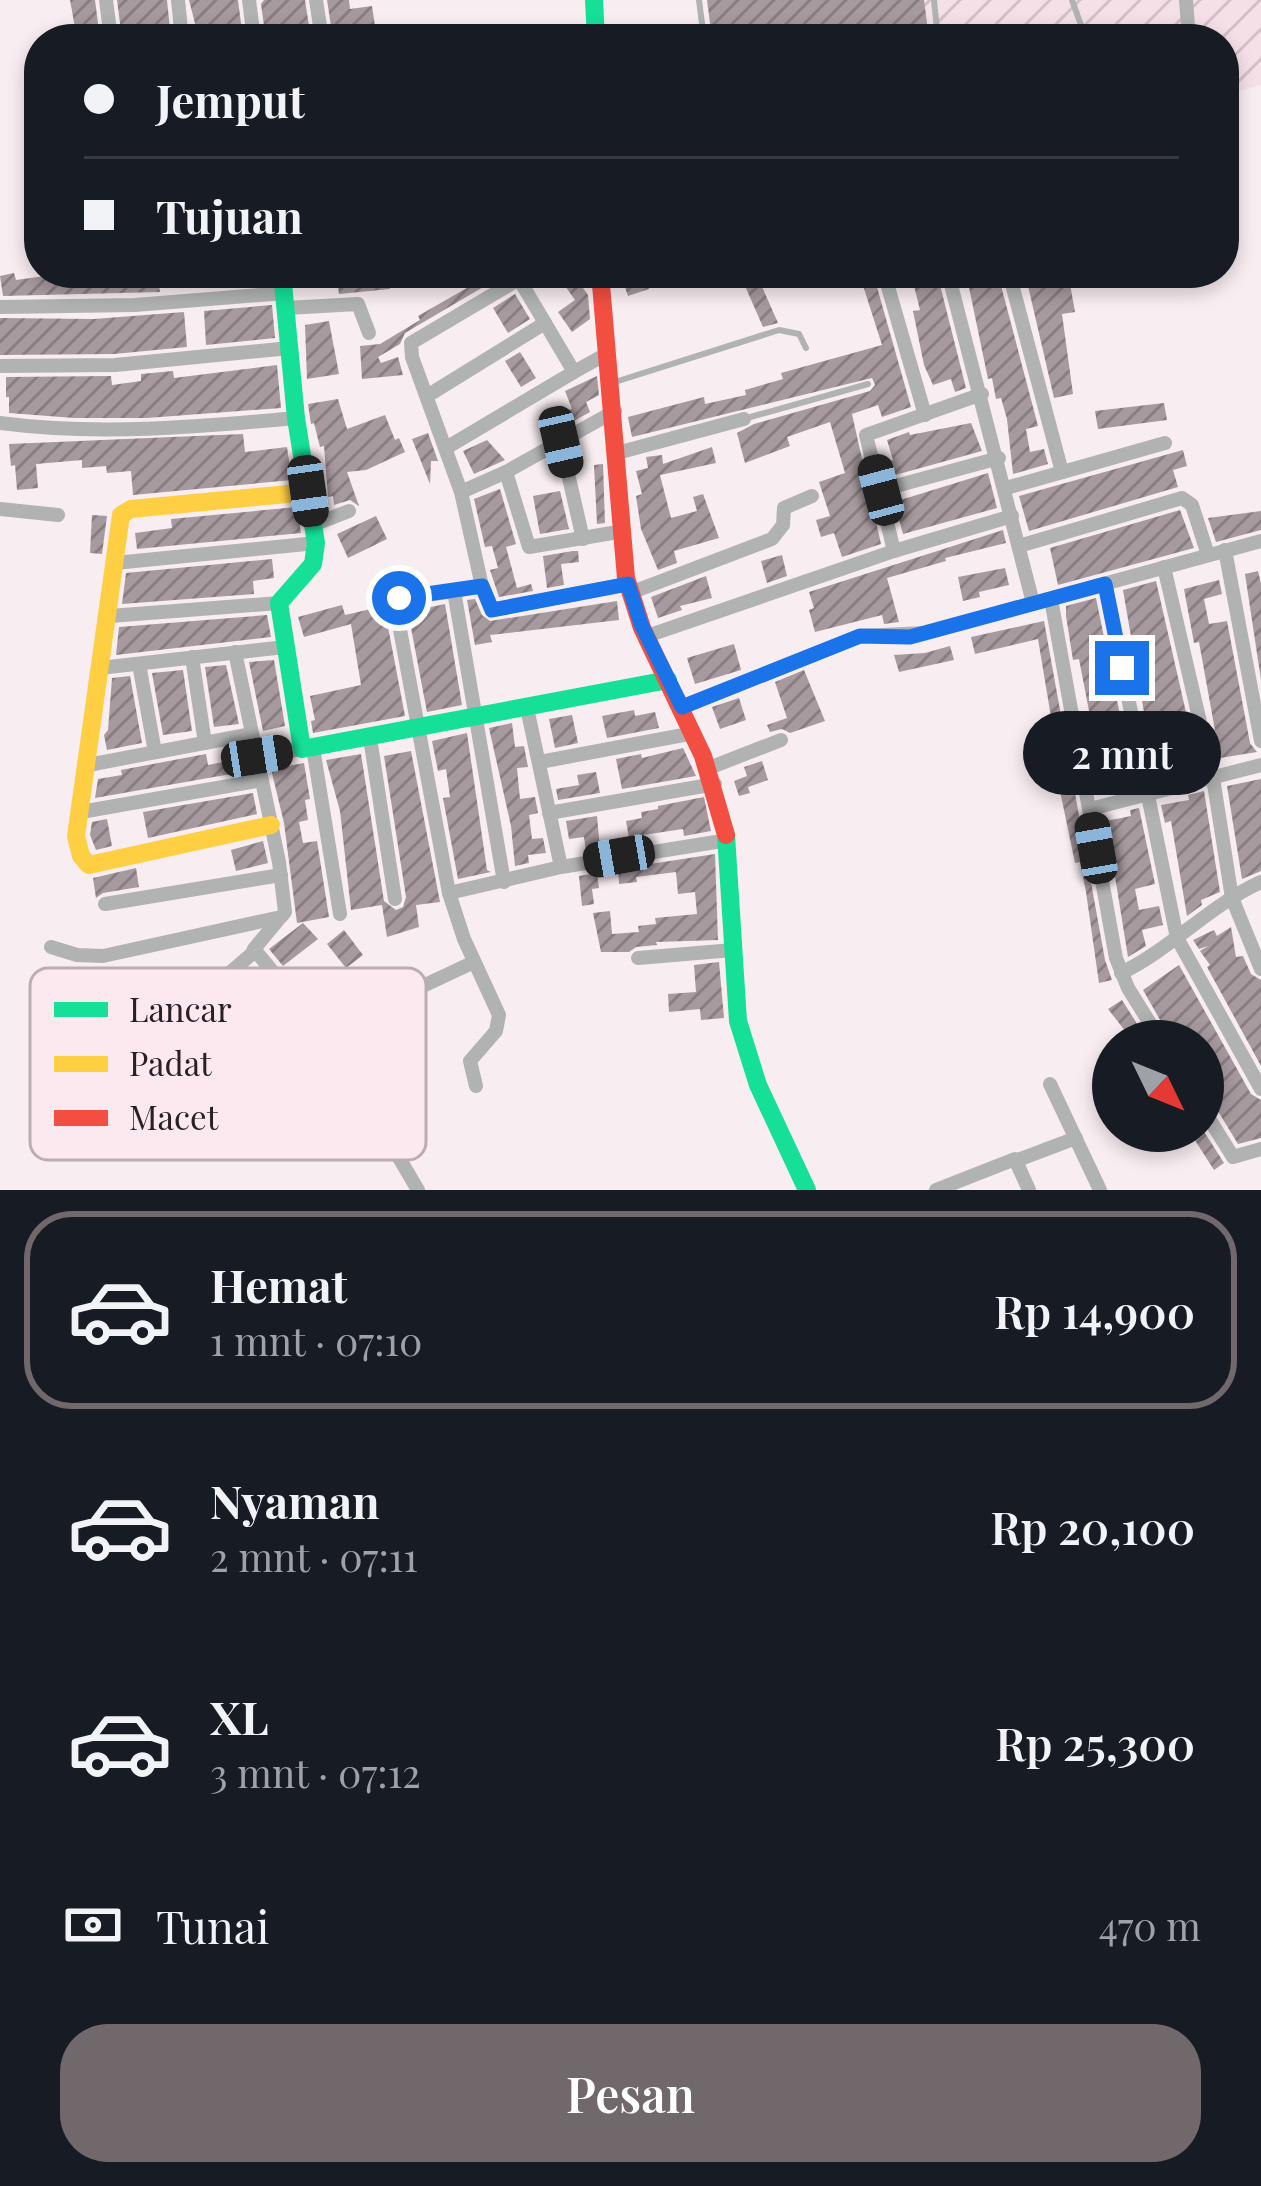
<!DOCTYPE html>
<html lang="id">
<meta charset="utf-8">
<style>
body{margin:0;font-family:"Playfair Display",serif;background:#242831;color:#f1f3f6;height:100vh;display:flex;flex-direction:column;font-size:45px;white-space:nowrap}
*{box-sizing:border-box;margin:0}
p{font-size:39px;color:#9ea1a6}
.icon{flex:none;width:66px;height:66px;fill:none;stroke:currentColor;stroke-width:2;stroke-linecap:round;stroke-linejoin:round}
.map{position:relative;height:1190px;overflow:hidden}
.details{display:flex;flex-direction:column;background:#171b24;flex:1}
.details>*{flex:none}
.banner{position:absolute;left:24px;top:24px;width:1215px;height:264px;border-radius:48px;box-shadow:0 6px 18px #0003;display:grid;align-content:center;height:264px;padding:0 60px;background:#171b24}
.needle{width:78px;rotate:133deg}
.controls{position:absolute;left:1092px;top:1020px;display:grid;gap:24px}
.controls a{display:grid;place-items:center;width:132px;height:132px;border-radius:50%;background:#171b24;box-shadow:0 6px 18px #0003;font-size:60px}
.end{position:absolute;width:54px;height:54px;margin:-27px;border:15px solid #1a73e8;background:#fff;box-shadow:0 0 0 6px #fff}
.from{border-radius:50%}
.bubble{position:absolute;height:84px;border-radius:42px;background:#171b24;box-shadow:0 6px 18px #0003;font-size:39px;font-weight:600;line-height:84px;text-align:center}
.car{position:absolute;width:36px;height:72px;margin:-36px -18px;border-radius:15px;box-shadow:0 0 9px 3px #0007;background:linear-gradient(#222 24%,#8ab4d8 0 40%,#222 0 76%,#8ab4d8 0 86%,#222 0)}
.banner b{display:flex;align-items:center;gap:42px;height:114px;font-size:45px}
.banner b+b{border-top:3px solid #363941}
.banner i{width:30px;height:30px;background:#f1f3f6}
ul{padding:21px 0 0;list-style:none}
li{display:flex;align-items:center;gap:36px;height:198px;margin:0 24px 18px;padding:0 36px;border:6px solid transparent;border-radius:48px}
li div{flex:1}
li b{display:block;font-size:45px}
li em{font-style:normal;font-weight:600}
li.on{border-color:#71686b}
li>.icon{width:108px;height:108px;stroke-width:1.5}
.pay{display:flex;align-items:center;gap:30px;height:132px;padding:0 60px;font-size:45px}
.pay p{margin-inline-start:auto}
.primary-button{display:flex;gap:24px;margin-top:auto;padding:24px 60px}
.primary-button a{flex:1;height:138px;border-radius:48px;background:#71686b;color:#fff;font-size:48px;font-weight:600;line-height:138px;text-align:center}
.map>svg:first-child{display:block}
.industrial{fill:url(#industrial-furrows)}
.building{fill:url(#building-hatch)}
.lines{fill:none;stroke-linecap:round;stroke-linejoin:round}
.lane{stroke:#b1b2b2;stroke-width:6}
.street{stroke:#b1b2b2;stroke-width:14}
.fast{stroke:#16e098;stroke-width:18}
.slow{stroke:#ffcf43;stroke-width:18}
.jam{stroke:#f24e42;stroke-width:18}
.route{stroke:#1a73e8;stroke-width:15}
.key{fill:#fce9f0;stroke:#bcadb2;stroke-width:3}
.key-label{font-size:33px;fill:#282023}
</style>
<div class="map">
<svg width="1261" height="1190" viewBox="0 0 1261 1190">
<defs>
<pattern id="industrial-furrows" width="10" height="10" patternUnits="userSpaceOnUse" patternTransform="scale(3)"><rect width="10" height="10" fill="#f6e0e8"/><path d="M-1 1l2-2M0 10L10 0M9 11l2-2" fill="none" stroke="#d3c0c7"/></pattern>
<pattern id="building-hatch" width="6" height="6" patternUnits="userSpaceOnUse" patternTransform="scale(3)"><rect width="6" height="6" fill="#a79a9f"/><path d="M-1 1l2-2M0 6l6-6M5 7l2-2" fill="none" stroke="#887d81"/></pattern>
</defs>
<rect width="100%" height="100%" fill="#f8edf1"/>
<path class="industrial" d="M712,0H1261V85L1224,95V39H716Z"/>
<g class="building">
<path d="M70,0H95L100,39H77Z"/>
<path d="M117,0H167L171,39H122Z"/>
<path d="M189,0H238L243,39H199Z"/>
<path d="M264,0H305L311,39H269V33H265L261,4Z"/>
<path d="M327,0H349L350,9L372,6L375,26L353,29L355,39H333Z"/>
<path d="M707,0H924L929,39H712Z"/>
<path d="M14,273L16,280L66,273H157L160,292L3,296L0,276Z"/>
<path d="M180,273H235L236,279L182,287Z"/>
<path d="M336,273H387L390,289L339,294Z"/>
<path d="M493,273H507L405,333L400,344L378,357L381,363L398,357L403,375L362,379L360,346L380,344L420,320L418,316Z"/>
<path d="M556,273H587V279L580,284L588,295L590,319L572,332L558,312L575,300Z"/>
<path d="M620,273H673V275L647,284L649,289L628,296Z"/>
<path d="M859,273H873L911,407L882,417L878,405L852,414L881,544L842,557L834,533L821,537L816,520L830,516L819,482L845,473L830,422L787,437L790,446L745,463L737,433L754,424L870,391L875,385L872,378L632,437L628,417L704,397L705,404L746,395L745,390L783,379L781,373L882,345Z"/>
<path d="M901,273H937L966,388L955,392L951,379L933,385L924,365L913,311L920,310L914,286L905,288Z"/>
<path d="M966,273H983L985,280L999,278L1038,426L1026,429L1030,452L1044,449L1048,464L1013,474L1007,419L1001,398L996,399L992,378L988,379Z"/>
<path d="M1025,273H1068L1075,312L1062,314L1073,394L1054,398Z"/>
<path d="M759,280L778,323L763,327L745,286Z"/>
<path d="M515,294L530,319L508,333L493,308Z"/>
<path d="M272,305L275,338L206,345L204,311Z"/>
<path d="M184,312L187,347L114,354L0,355V318L94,319Z"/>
<path d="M329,321L339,374L307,379L305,325Z"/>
<path d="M520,352L536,378L521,387L505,361Z"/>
<path d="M277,365L281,408L147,418H74L9,413V397H6V377L111,376L112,385L141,381V374L173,371L174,378Z"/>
<path d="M597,376L599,395L586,402L590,412L572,422L568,410L572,409L565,391Z"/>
<path d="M338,399L347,429L385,415L395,440L399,438L405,452L366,470L347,472L359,506L350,500L334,505L333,496L328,497L324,446L320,447L314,423L311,424L308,404Z"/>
<path d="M1164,403L1167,420L1098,429L1095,411Z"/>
<path d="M971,423L982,451L888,477L884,463L893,460L887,440L909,432L910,435Z"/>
<path d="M428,433L438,461H431L430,484L412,439Z"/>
<path d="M243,434L245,452L287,447L292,480L133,495L131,471L107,473L106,466L82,468V460L36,464L38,488L17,490L15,465L11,466L9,444Z"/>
<path d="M487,440L505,460L474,474L463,451Z"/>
<path d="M712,447L716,463L660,475L671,518L697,511L693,497L703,494L719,538L674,551L677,563L658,570L641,529L636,496L642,494L636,471L648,468L646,457L662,455L663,464Z"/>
<path d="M1183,450L1187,466L1173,470L1178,487L1029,531L1019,496Z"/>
<path d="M603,464L605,523L597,524L594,465Z"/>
<path d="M988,473L997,508L903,534L894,502Z"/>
<path d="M500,489L516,544L506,547L517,588L531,584L533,591L499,597L490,570L498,568L492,546L485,547L474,499Z"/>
<path d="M560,491L569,529L540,534L533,496Z"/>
<path d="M297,507L301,533L137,549L135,533L172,528L171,519Z"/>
<path d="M1180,510L1194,548L1058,585L1050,548Z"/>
<path d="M1261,511V530L1216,542L1208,518Z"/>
<path d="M92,515L107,516L102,554L90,553Z"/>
<path d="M376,516L387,539L348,558L337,534Z"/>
<path d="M1003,530L1006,543L945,558L946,561L887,578L899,622L884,624L882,615L815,632L809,610L814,608L809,592Z"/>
<path d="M573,551H578L579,562L561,564L564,585L547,588L543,556Z"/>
<path d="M782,555L787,576L767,583L761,561Z"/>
<path d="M272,559L274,578L253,581L254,594L122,604L126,573Z"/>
<path d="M1005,568L1009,585L979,592L980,597L963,601L958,577Z"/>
<path d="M1258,571L1261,584V680L1245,574Z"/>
<path d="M706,576L712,598L680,606L682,610L658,618L651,597Z"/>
<path d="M1219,580L1222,594L1204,599L1209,624L1227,621L1250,743L1257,752L1220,758L1199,642L1194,643L1184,589Z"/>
<path d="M1156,581L1199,769L1168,776L1164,757L1152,759L1123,590Z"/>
<path d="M1096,598L1134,783L1105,794L1079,659L1073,660L1066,616V606Z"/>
<path d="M475,599L482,615L490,621L617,601L619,620L490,635L492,642L475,645L467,600Z"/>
<path d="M445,604L462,705L427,712L408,612Z"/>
<path d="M342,605L345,615L384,606L405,716L313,733L311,721L315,720L310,696L361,685L351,624L304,637L298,617Z"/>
<path d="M267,615L271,637L116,655L119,627Z"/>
<path d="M1044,621L1105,960L1112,980L1099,983L1086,892L1080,862L1075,863L1054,762L1052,742L1055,741L1038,639L975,654L971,637Z"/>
<path d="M734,644L741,670L695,684L687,658Z"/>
<path d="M950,646L954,660L899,672L894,655L925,653Z"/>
<path d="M274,660L285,726L263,731L249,662Z"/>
<path d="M226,665L239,724L214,727L205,667Z"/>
<path d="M183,670L192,731L163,735L152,673Z"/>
<path d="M804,670L825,721L790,733L782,729L770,732L767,725L787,718L775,682Z"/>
<path d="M130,676L142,743L107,750L104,735L108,730L112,678Z"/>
<path d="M739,698L746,720L720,729L712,707Z"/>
<path d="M634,710L635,716L655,712L659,728L607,738L602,716Z"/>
<path d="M572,715L578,743L555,748L549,719Z"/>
<path d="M512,723L515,747L524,746L528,767L517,768L520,799L535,797L538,813L529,815L532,839L543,838L546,853L528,855L529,863L515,866L511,826L489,728Z"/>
<path d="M467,733L487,870L491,872L458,879L443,798L450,797L446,769L438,771L432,741Z"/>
<path d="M243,747L248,771L95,798L98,779L122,775L121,770L206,754L208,765L233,760L231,749Z"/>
<path d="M683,748L696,776L622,789L616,759L641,754L642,758Z"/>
<path d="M411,751L440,902L416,905L419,927L387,937L382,905L351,910L340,811L326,760L361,754L384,901L396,910L403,907L406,897L384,756Z"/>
<path d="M762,761L768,780L748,787L750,793L739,796L734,781L747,776L744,767Z"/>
<path d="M304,763L310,799L305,800L308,820L299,822L303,843L317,841L329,917L297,923L284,823L271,769Z"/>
<path d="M596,772L600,793L558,800L556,789L579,785L577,775Z"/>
<path d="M1261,779V871L1242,879L1227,786Z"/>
<path d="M1204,791L1220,892L1201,900L1202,905L1187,916L1171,821L1165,823L1161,805L1189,800L1188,795Z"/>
<path d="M253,793L257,814L148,838L143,812Z"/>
<path d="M704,797L711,831L684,836L683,829L643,835L644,841L630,843L626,821L642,818L641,812L658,809V806Z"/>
<path d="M1139,808L1155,884L1135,889L1139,910L1159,906L1163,925L1142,930L1146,946L1128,957L1106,821L1131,816L1130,810Z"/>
<path d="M597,816L600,849L586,852L584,837L569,839L566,821Z"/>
<path d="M107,819L112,846L96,850L90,835L92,822Z"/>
<path d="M263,841L268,863L236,871L231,850Z"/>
<path d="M715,854L718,940L656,942L657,945L636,947L629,952H601L593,913L610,911L612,934L639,932L638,926L656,924L655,918L697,914L695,892L678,894L676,872L636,877L637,882L619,884L618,869Z"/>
<path d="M136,868L139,887L103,893L96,898L93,878Z"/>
<path d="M597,873L599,888L592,889L594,904L582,906L579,876Z"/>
<path d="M303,923L318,939L283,966L269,949Z"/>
<path d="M1231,927L1236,957L1243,956L1251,974L1261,980V1066L1207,967L1210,965L1200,951L1208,946L1199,949L1193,940L1214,930L1217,936Z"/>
<path d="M344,930L363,955L346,968L327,944Z"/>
<path d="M719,962L724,1018L701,1020L700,1009L669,1012L668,994L696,992L694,965Z"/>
<path d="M1179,965L1251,1094L1261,1100V1138L1238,1144L1213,1103L1203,1098V1041H1172L1143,990Z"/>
<path d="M1122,1000L1148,1041H1133L1108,1009Z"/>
<path d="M1203,1130L1224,1163L1214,1170L1189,1131Z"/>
</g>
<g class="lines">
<g class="lane">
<path d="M699,0L704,39"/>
<path d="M934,0L938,39"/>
<path d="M1072,0L1086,39"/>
<path d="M615,382L779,330L799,334L806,348"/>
<path d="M747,418L868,384"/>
</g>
<g class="street">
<path d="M106,0L111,39"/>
<path d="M178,0L182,39"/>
<path d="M249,0L254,39"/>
<path d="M316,0L322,39"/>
<path d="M1186,0L1189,39"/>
<path d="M565,39L596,31"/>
<path d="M884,273L925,415"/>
<path d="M948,273L1033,603"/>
<path d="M1009,273L1062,472"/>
<path d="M0,307L135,305L285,293"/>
<path d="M286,308L358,304L369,333"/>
<path d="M0,366L115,365L290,348"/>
<path d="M427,396L545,323"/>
<path d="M0,423C98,436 197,427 296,418"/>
<path d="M561,443L583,539"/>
<path d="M446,448L574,372"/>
<path d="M617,453L744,419"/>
<path d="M506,472L529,547L618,532"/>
<path d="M1006,488L1165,443"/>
<path d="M881,490L999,458"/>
<path d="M461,492L506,472L615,411"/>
<path d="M0,509L58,515"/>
<path d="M313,525L349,511"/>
<path d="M1019,546L1182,498L1192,505L1208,555"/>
<path d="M1225,550L1261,741"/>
<path d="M894,551L866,435L982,394"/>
<path d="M115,563L316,543"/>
<path d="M1164,567L1213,778L1232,898L1261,969"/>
<path d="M1105,584L1177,938L1261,1089"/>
<path d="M482,586L492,610L628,584"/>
<path d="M454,591L482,586L461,492L412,357L411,343L519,279L574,372L608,353"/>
<path d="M630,593L772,539L783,525L784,508L812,496"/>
<path d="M1051,599L1116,958L1128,988L1161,1041"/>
<path d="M110,616L279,603"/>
<path d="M647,636L894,551L1012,516"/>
<path d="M192,657L205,743"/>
<path d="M139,664L155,752"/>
<path d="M100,668L285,647"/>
<path d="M682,707L860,636L925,633L1261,541"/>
<path d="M527,708L561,867"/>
<path d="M370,738L395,899"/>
<path d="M313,748L340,914"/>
<path d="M257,756L302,749"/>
<path d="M540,762L694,733"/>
<path d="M88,765L252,734"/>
<path d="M709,768L781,740"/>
<path d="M1090,809L1261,765"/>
<path d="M81,812L262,780"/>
<path d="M549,813L715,784"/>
<path d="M449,893L561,867L728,840"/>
<path d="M105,904L281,875"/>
<path d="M278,920L254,949L325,1035"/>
<path d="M51,947L77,955L103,956L281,917L285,912L279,862L235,652"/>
<path d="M638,958L733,950"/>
<path d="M1121,973C1171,949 1210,905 1261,882"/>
<path d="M141,997L226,976"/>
<path d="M198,1013L226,976L255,951"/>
<path d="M1050,1084L1100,1190"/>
<path d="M476,1086L470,1061L496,1031L499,1015L464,939L449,893L395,603L399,599L454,591L504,882"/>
<path d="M1203,1109L1233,1157L1261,1149"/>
<path d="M1018,1160L1076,1138"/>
<path d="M418,1190L325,1032L474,962"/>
<path d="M936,1190L1015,1159L1029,1190"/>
</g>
<g class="fast">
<path d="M594,0L596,39"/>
<path d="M282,273L296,418L316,543L313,564L279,603L302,749L668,680"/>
<path d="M726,835L738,1021L758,1085L807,1190"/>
</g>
<path class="slow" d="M271,825L89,865L81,856L76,836L121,515L131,509L308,492"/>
<path class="jam" d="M600,273L626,578L642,628L703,756L726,835"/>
</g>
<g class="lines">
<path class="route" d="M399,598L482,586L492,610L628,584L641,624L682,707L860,636L910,637L1105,584L1122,668"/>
</g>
<rect x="30" y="968" width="396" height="192" rx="18" class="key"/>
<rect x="54" y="1002" width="54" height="15" fill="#16e098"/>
<rect x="54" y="1056" width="54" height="16" fill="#ffcf43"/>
<rect x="54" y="1110" width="54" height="16" fill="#f24e42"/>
<g class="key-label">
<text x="129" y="1022">Lancar</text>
<text x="129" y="1076">Padat</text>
<text x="129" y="1130">Macet</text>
</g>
</svg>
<div class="controls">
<a><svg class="needle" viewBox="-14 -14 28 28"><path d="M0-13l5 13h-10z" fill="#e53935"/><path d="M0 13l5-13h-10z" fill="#9ea1a6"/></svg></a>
</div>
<i class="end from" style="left:399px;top:598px"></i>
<i class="end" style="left:1122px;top:668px"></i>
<div class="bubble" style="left:1023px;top:711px;width:198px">2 mnt</div>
<i class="car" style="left:561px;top:442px;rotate:167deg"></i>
<i class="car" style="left:881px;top:490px;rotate:345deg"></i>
<i class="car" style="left:308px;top:491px;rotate:172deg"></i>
<i class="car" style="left:257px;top:756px;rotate:81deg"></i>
<i class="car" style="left:1096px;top:848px;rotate:350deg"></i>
<i class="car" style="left:619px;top:856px;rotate:260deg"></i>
<div class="banner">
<b><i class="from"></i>Jemput</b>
<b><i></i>Tujuan</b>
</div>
</div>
<section class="details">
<ul>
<li class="on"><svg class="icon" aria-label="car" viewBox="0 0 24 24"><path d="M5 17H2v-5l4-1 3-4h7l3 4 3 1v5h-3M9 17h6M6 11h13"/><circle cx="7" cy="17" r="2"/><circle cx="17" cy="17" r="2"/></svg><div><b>Hemat</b><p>1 mnt · 07:10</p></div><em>Rp 14,900</em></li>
<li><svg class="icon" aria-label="car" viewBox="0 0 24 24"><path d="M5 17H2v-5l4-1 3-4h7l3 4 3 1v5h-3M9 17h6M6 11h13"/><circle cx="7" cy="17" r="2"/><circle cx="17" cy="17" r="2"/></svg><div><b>Nyaman</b><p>2 mnt · 07:11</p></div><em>Rp 20,100</em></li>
<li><svg class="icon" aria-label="car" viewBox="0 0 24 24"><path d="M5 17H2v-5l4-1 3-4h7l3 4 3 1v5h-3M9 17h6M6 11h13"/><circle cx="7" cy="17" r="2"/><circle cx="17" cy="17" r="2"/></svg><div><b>XL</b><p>3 mnt · 07:12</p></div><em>Rp 25,300</em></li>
</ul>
<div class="pay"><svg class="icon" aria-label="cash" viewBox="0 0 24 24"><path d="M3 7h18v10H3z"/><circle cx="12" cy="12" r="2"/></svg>Tunai<p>470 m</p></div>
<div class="primary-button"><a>Pesan</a></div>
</section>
